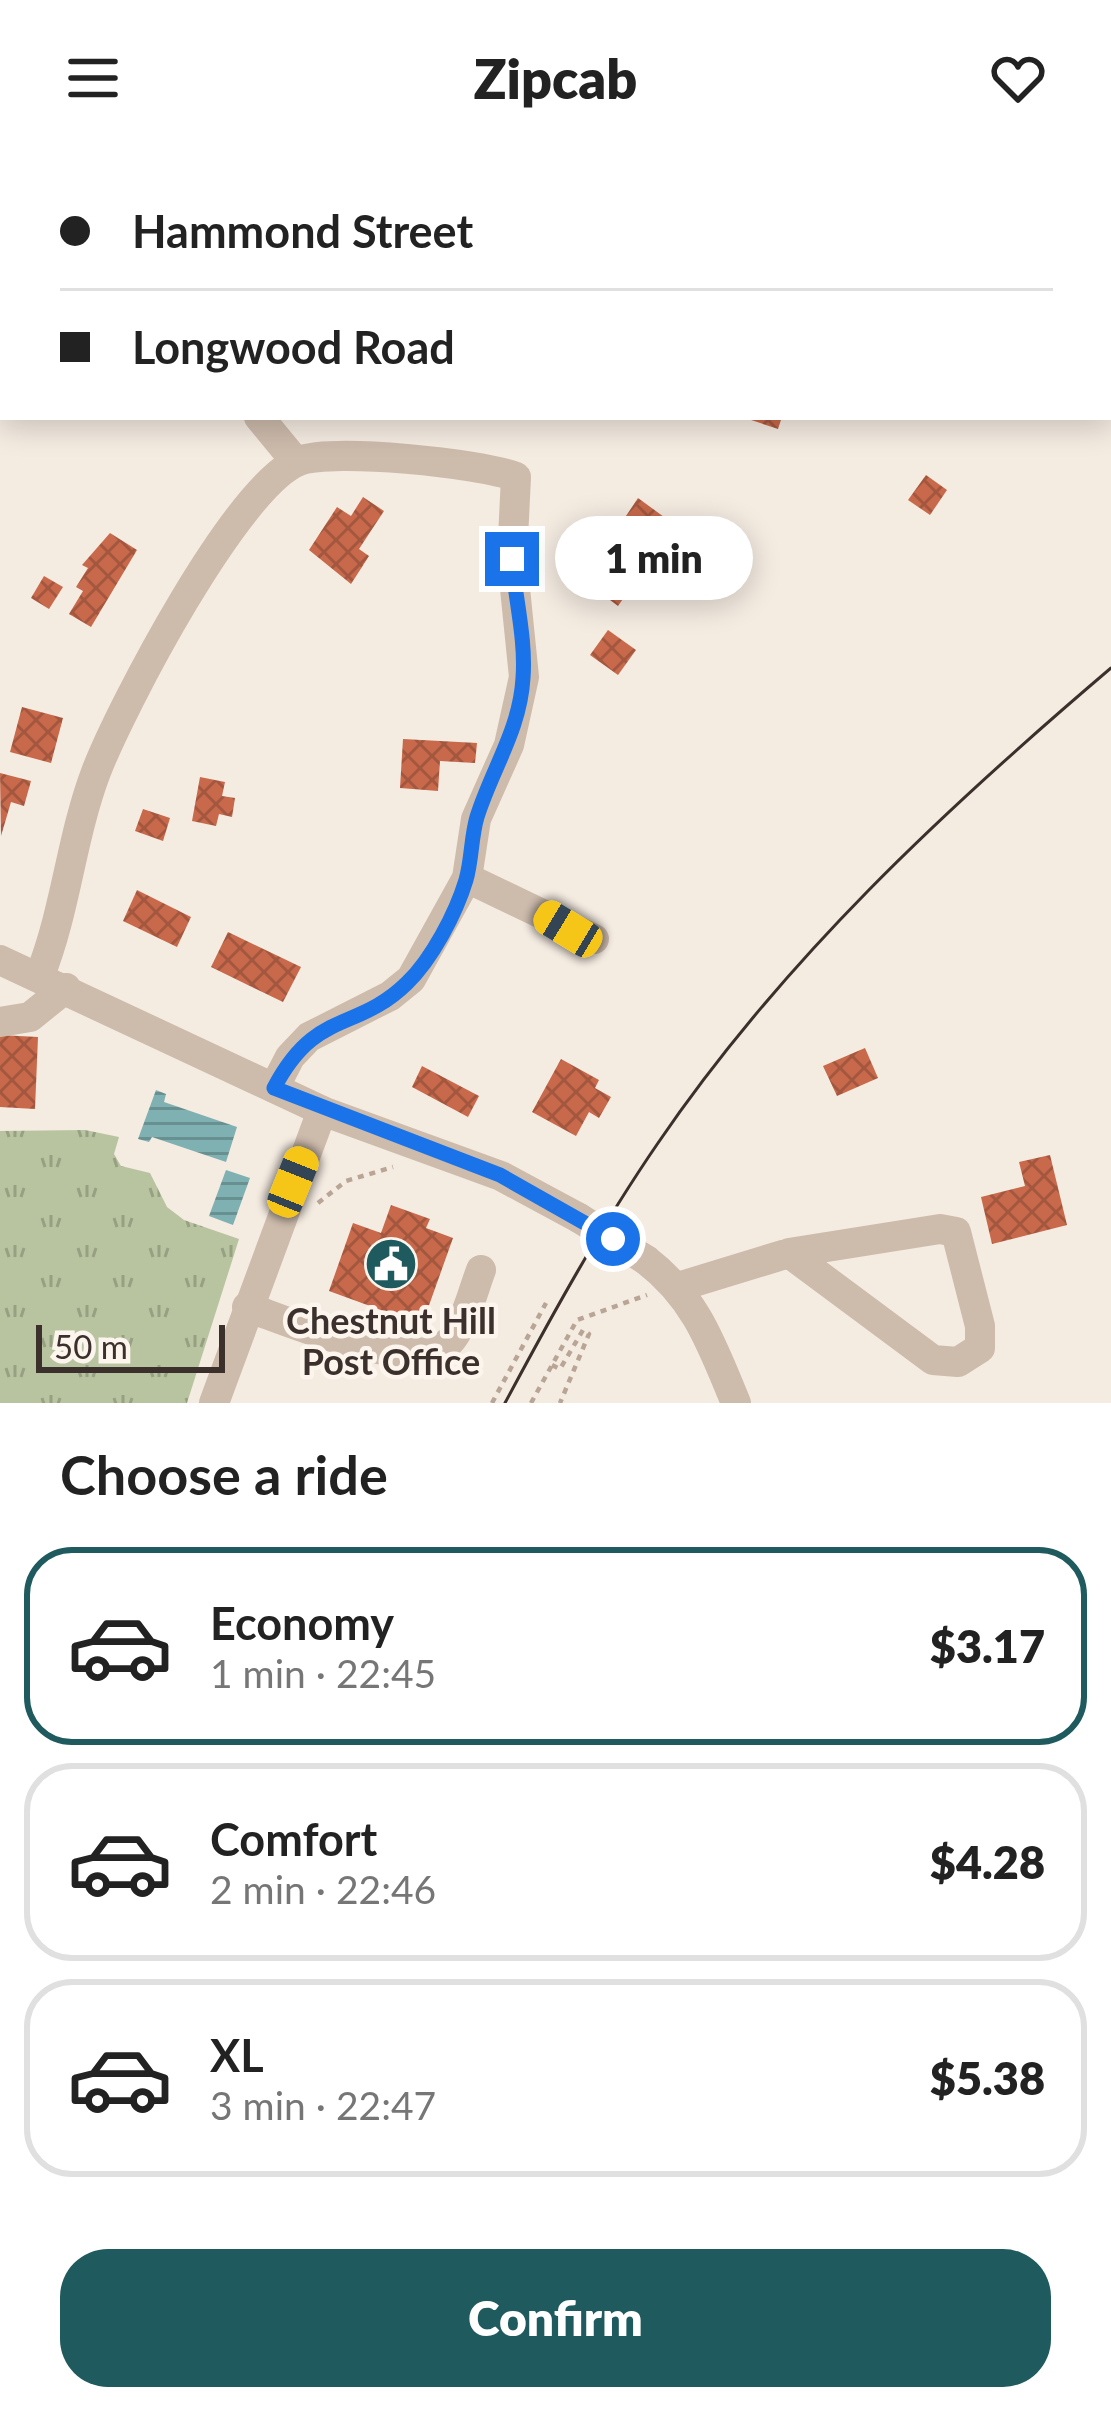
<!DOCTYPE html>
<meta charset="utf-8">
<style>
body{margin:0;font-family:Lato,sans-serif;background:#f2f2f2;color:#222;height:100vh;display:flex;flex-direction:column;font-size:45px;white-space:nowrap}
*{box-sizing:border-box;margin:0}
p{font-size:39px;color:#767676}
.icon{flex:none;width:66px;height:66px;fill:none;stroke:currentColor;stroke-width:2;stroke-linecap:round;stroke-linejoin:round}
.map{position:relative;height:1247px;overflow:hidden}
.side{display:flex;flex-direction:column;background:#fff;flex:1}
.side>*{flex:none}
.hud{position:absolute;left:0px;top:0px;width:1113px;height:264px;box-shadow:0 6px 30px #0003;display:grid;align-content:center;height:264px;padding:0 60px;background:#fff}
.scale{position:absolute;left:36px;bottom:30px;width:189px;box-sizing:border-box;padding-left:12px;border:6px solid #3b302b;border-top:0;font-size:33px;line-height:42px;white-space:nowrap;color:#3b302b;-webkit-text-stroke:9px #fbf5ee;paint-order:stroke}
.end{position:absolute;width:54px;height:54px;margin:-27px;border:15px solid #1a73e8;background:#fff;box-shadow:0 0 0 6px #fff}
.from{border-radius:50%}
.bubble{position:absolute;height:84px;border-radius:42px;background:#fff;box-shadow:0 6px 30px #0003;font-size:39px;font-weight:800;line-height:84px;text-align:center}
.car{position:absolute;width:36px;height:72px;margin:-36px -18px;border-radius:15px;box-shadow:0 0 9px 3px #0007;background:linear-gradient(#f5c518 24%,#345 0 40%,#f5c518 0 76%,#345 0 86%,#f5c518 0)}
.hud b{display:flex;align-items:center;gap:42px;height:114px;font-size:45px}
.hud b+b{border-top:3px solid #e0e0e0}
.hud i{width:30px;height:30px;background:#222}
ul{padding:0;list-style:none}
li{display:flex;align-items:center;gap:36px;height:198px;margin:0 24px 18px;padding:0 36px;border:6px solid #e0e0e0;border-radius:48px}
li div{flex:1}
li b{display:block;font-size:45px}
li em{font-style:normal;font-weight:800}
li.on{border-color:#1f5a5e}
li>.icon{width:108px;height:108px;stroke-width:1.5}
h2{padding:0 60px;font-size:54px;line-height:144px}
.cta{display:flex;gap:24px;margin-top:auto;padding:24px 60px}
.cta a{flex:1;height:138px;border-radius:48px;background:#1f5a5e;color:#fff;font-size:48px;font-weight:800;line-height:138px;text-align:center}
header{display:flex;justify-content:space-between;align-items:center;height:156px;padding:0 60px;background:#fff;font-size:54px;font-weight:800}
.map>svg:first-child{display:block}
.wetland{fill:url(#wetland-marsh)}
.park{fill:url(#park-tufts)}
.water{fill:url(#water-rules)}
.building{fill:url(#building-cross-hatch)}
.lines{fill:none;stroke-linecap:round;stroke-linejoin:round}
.path{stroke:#b9a596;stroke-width:4.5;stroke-dasharray:6 6;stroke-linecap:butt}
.minor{stroke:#cdbbac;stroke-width:30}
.tram{stroke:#3b302b;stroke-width:3}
.minor-bridge{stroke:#cdbbac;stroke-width:30}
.route{stroke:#1a73e8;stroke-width:15}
.labels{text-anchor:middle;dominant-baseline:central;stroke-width:9;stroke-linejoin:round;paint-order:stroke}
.poi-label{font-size:36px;font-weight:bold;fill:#3b302b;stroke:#fbf5ee}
</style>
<header><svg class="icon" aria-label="menu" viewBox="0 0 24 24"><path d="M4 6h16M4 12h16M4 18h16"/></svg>Zipcab<svg class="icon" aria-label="heart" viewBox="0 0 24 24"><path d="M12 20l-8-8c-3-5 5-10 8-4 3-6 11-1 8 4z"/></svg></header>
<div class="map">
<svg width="1111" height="1247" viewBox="0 0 1111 1247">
<defs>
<pattern id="wetland-marsh" width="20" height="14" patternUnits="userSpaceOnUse" patternTransform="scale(3)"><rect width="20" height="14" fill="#b8c4a0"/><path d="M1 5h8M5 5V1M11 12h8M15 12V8" fill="none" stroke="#97a083"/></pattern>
<pattern id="park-tufts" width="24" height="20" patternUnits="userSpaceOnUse" patternTransform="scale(3)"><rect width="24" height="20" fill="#b8c4a0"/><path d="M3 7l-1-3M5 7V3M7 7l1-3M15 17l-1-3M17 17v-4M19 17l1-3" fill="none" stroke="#97a083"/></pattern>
<pattern id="water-rules" width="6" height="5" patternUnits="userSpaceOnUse" patternTransform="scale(3)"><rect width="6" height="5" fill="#7fb0b2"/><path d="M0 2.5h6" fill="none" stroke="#699091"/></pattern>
<pattern id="building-cross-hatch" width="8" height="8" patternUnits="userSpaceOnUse" patternTransform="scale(3)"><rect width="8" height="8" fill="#c8694b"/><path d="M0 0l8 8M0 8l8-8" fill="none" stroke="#a4573f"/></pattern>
</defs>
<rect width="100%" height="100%" fill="#f4ebe1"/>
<path class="wetland" d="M832,0H1111V133L1110,3Z"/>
<path class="park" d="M85,974L119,981L114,998L121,1010L150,1017L167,1051L184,1064L239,1083L187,1247H0V975Z"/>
<g class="water">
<path d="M156,934L166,938L164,946L237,971L226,1006L152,981L149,986L138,983Z"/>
<path d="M226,1014L250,1022L233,1069L209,1060Z"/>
</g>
<g class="building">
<path d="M742,261H782L778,273Z"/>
<path d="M926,319L947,334L930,359L908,344Z"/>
<path d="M363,341L384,355L359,393L369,400L351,428L309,394L337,351L351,360Z"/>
<path d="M638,342L675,369L618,450L598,435L626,395L610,384Z"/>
<path d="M110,377L137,394L91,471L69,458L83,435L76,431L88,412L82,409Z"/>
<path d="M44,420L63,431L49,453L31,442Z"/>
<path d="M608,474L636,494L618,519L590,499Z"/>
<path d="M22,551L63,562L51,607L10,596Z"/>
<path d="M403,583L477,587L475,607L440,605L438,635L400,632Z"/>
<path d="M0,617L31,625L24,650L11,646L1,680Z"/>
<path d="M200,621L225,626L222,640L235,642L232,661L219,658L216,670L192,665Z"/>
<path d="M143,653L170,662L163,685L135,675Z"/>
<path d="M137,734L191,761L177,791L123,765Z"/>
<path d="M228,776L301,811L283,846L211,811Z"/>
<path d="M0,879L38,881L35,953L0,951Z"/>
<path d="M865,892L878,922L837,940L823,910Z"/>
<path d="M561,903L599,924L595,932L611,941L599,962L589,956L576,980L532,956Z"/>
<path d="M422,910L479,940L468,961L412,931Z"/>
<path d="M1050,999L1067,1069L992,1088L981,1041L1025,1030L1019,1006Z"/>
<path d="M391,1049L430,1063L426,1072L453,1082L422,1169L329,1135L353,1067L381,1077Z"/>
</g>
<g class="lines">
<g class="path">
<path d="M318,1047L346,1025L393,1011"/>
<path d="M552,1209L560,1213L583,1174L589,1178L560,1247"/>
<path d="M492,1247L546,1147"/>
<path d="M531,1247L577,1164L647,1139"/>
</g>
<g class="minor">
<path d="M163,3V0"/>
<path d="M194,3L196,0"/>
<path d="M0,41H3"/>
<path d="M0,184L3,183"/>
<path d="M259,261L296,306"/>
<path d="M467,722L594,783"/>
<path d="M0,804L325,956L501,1020L579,1062"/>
<path d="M40,819C66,754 71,682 96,616C121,551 237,329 299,305C333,292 480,307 516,321L512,403L524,521L509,589L476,663L467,722L411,823L390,840L309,881L290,901L274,932"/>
<path d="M0,866L30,861L66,832"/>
<path d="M646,1104C697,1143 712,1190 736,1247"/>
<path d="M678,1131L789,1097L933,1204L958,1206L980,1192V1170L956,1076L940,1073L789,1097"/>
<path d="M247,1151C288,1165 421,1223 452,1183C466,1165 473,1135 481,1114"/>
<path d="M214,1247L322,955"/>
</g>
<path class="tram" d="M505,1247C552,1159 601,1070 658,987C782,805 944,654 1111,512"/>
<path class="minor-bridge" d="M579,1062L646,1104"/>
</g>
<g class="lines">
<path class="route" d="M512,403C515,442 526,483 523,522C520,574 492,613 477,661C471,681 472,703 466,724C456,757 432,803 407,827C356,877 316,852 274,932L500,1019L613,1083"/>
</g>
<defs>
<g id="civic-disc" transform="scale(2.7)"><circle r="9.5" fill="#1f5a5e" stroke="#fbf5ee"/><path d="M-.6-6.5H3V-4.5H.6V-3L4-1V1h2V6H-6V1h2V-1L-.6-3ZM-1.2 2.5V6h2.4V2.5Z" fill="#fff"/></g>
</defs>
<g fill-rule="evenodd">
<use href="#civic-disc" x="391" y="1108"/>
</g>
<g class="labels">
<g class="poi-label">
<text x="391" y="1164">Chestnut Hill<tspan x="391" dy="41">Post Office</tspan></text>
</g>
</g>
</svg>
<div class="scale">50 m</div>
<i class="end from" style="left:613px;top:1083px"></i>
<i class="end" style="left:512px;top:403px"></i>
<div class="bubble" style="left:555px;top:360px;width:198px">1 min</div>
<i class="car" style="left:568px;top:773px;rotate:301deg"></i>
<i class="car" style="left:293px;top:1026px;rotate:22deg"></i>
<div class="hud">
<b><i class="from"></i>Hammond Street</b>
<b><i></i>Longwood Road</b>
</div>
</div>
<section class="side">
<h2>Choose a ride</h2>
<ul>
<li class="on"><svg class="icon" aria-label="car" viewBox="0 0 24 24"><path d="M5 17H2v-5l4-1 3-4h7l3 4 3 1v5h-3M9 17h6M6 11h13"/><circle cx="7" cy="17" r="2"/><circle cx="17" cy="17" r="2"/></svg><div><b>Economy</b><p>1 min · 22:45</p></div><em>$3.17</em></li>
<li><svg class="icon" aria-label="car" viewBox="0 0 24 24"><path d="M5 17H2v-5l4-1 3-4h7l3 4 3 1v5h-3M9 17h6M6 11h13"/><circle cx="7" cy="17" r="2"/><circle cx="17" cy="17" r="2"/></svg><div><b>Comfort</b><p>2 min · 22:46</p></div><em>$4.28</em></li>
<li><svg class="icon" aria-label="car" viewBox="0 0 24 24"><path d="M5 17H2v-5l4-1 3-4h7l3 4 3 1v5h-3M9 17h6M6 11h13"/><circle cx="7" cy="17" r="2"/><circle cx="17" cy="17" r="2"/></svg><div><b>XL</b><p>3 min · 22:47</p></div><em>$5.38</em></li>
</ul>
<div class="cta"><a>Confirm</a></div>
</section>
